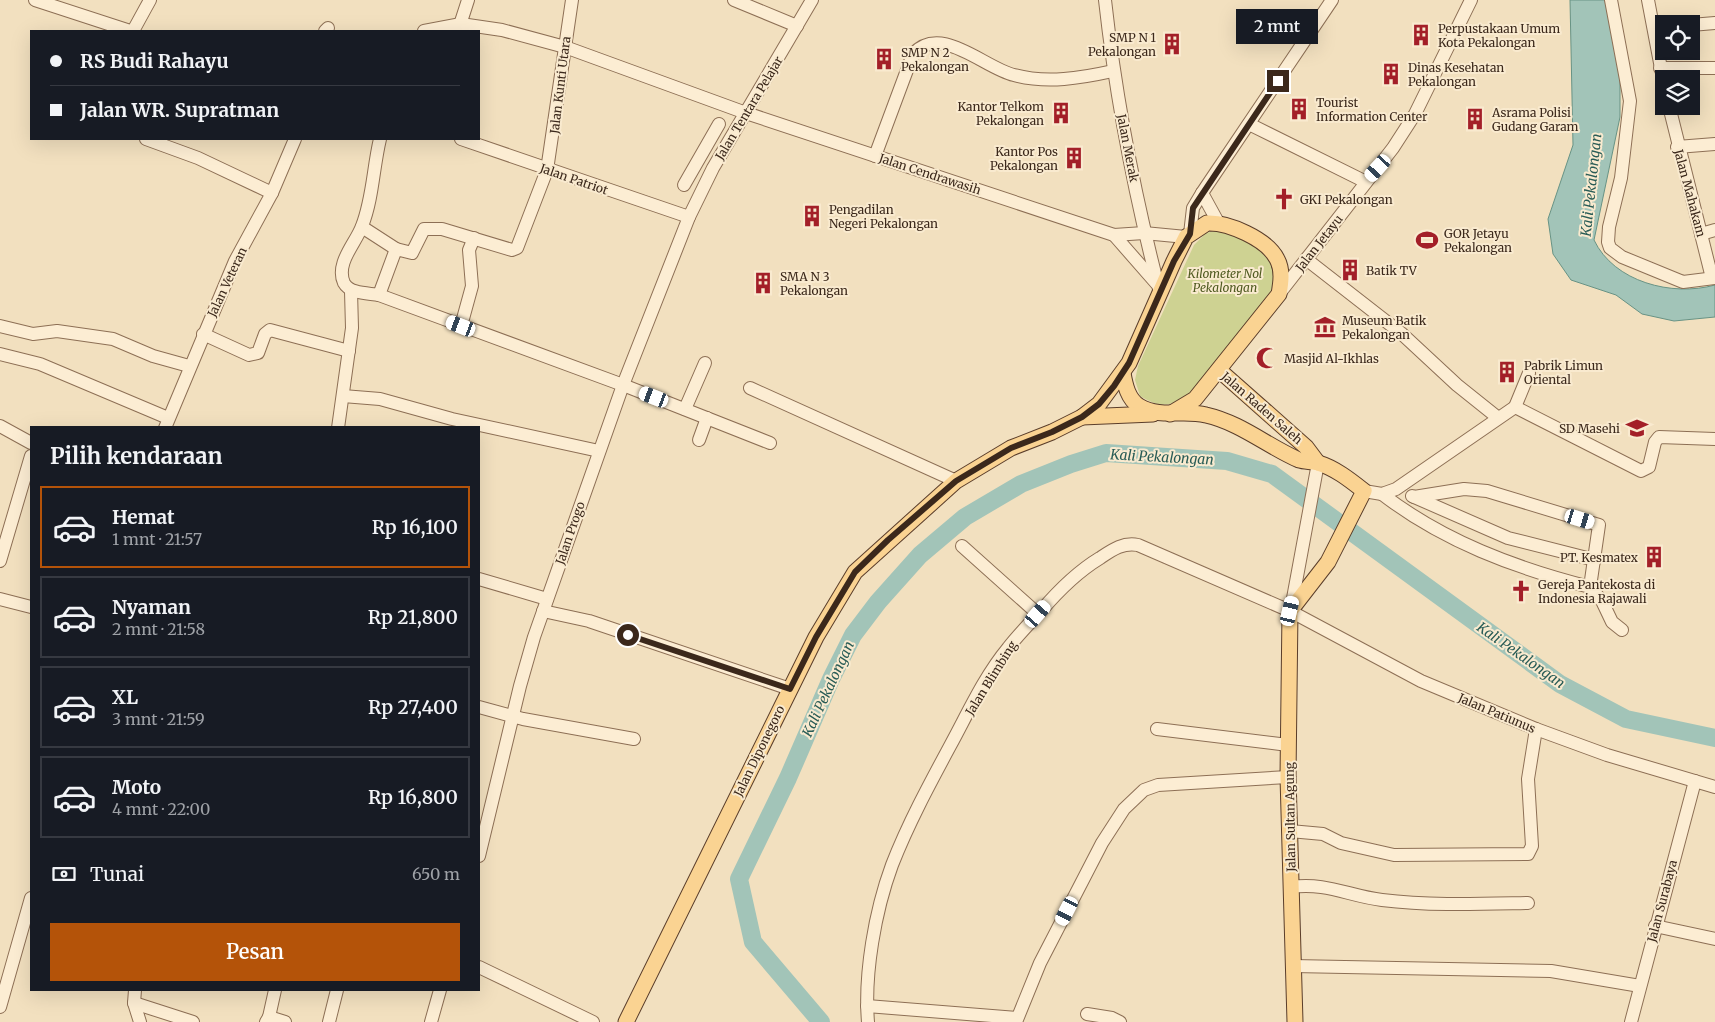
<!DOCTYPE html>
<html lang="id">
<meta charset="utf-8">
<style>
body{margin:0;font-family:Merriweather,serif;background:#20242c;color:#f1f3f6;height:100vh;display:flex;flex-direction:column;font-size:19px;white-space:nowrap}
*{box-sizing:border-box;margin:0}
p{font-size:16px;color:#9ea1a6}
.icon{flex:none;width:28px;height:28px;fill:none;stroke:currentColor;stroke-width:2;stroke-linecap:round;stroke-linejoin:round}
.map{position:relative;flex:1;overflow:hidden}
.side{position:absolute;left:30px;top:426px;width:450px;height:565px;display:flex;flex-direction:column;background:#171b24;border-radius:0px;box-shadow:0 5px 20px #0002}
.side>*{flex:none}
.banner{position:absolute;left:30px;top:30px;width:450px;height:110px;border-radius:0px;box-shadow:0 5px 20px #0002;display:grid;align-content:center;height:110px;padding:0 20px;background:#171b24}
.buttons{position:absolute;left:1655px;top:15px;display:grid;gap:10px}
.buttons a{display:grid;place-items:center;width:45px;height:45px;border-radius:0px;background:#171b24;box-shadow:0 5px 20px #0002;font-size:25px}
.end{position:absolute;width:22px;height:22px;margin:-11px;border:6px solid #3b281b;background:#fff;box-shadow:0 0 0 2px #fff}
.from{border-radius:50%}
.bubble{position:absolute;height:35px;border-radius:0px;background:#171b24;box-shadow:0 5px 20px #0002;font-size:16px;font-weight:600;line-height:35px;text-align:center}
.car{position:absolute;width:15px;height:30px;margin:-15px -8px;border-radius:6px;box-shadow:0 0 4px 1px #0007;background:linear-gradient(#fff 24%,#345 0 40%,#fff 0 76%,#345 0 86%,#fff 0)}
.banner b{display:flex;align-items:center;gap:18px;height:48px;font-size:19px}
.banner b+b{border-top:1px solid #363941}
.banner i{width:12px;height:12px;background:#f1f3f6}
ul{padding:0;list-style:none}
li{display:flex;align-items:center;gap:15px;height:82px;margin:0 10px 8px;padding:0 10px;border:2px solid #363941;border-radius:0px}
li div{flex:1}
li b{display:block;font-size:19px}
li em{font-style:normal;font-weight:600}
li.current{border-color:#b45309}
li>.icon{width:45px;height:45px;stroke-width:1.5}
h2{padding:0 20px;font-size:22px;line-height:60px}
.pay{display:flex;align-items:center;gap:12px;height:55px;padding:0 20px;font-size:19px}
.pay p{margin-inline-start:auto}
.cta{display:flex;gap:10px;margin-top:auto;padding:10px 20px}
.cta a{flex:1;height:58px;border-radius:0px;background:#b45309;color:#fff;font-size:20px;font-weight:600;line-height:58px;text-align:center}
.map>svg:first-child{display:block}
.green{fill:#ced292}
.water{fill:#a2c4b8;stroke:#689385}
.lines{fill:none;stroke-linecap:round;stroke-linejoin:round}
.river{stroke:#a2c4b8;stroke-width:18}
.minor-casing{stroke:#8d6f55;stroke-width:14}
.major-casing{stroke:#5a3d2a;stroke-width:17}
.minor{stroke:#fcedd3;stroke-width:12}
.major{stroke:#fad392;stroke-width:15}
.route{stroke:#3b281b;stroke-width:6}
.labels{text-anchor:middle;dominant-baseline:central;stroke-width:4;stroke-linejoin:round;paint-order:stroke}
.poi-label{font-size:12px;fill:#3b281b;stroke:#f9eacf;text-anchor:start}
.street-label{font-size:12px;fill:#3b281b;stroke:#f9eacf}
.park-label{font-size:12px;font-style:italic;fill:#4f5a20;stroke:#f9eacf}
.water-label{font-size:14px;font-style:italic;fill:#295c56;stroke:#f9eacf}
</style>
<div class="map">
<svg width="1715" height="1022" viewBox="0 0 1715 1022">
<rect width="100%" height="100%" fill="#f2e0bf"/>
<path class="green" d="M1218,230L1233,232L1259,249L1272,264L1276,279L1270,293L1191,395C1170,406 1161,409 1140,396L1135,380L1138,366L1194,245L1206,233Z"/>
<path class="water" d="M1570,0H1605L1620,63V117L1594,240C1614,282 1672,297 1715,285V317L1674,321L1642,314L1616,295L1571,280L1553,254L1548,219L1573,145Z"/>
<g class="lines">
<path class="river" d="M821,1022L753,942L739,879L788,778L831,679L853,635L878,602L920,555L965,517L1021,484L1071,464L1106,453L1227,461L1272,474L1560,684L1626,719L1715,738"/>
<g class="minor-casing">
<g id="minor">
<path d="M35,0L130,31"/>
<path d="M734,0L797,26"/>
<path d="M1105,0C1116,99 1135,197 1160,293"/>
<path d="M1611,0L1630,101L1621,178L1609,227L1608,242L1610,248L1622,257L1683,282L1715,278"/>
<path d="M1648,0L1664,84"/>
<path d="M1691,25L1715,23"/>
<path d="M133,31L150,0"/>
<path d="M325,31L328,28"/>
<path d="M424,31L461,24L502,30L565,47L746,113L1114,235L1144,233L1186,237"/>
<path d="M458,31L468,0"/>
<path d="M1660,68H1715"/>
<path d="M1669,106L1712,278"/>
<path d="M1249,124L1366,182"/>
<path d="M146,139L198,158L272,193"/>
<path d="M380,139C373,168 373,198 362,226C356,243 335,263 344,283C350,294 368,293 379,295L623,385L770,443"/>
<path d="M461,139L689,217"/>
<path d="M1677,147L1715,144"/>
<path d="M875,156L913,54C941,23 984,68 1014,75C1047,84 1081,78 1113,71"/>
<path d="M684,185L719,124"/>
<path d="M1202,193L1219,224"/>
<path d="M362,227L396,249"/>
<path d="M1190,234L1193,208L1202,193L1332,0"/>
<path d="M1701,234L1715,230"/>
<path d="M1114,235L1156,283"/>
<path d="M1306,259L1401,333L1457,385L1497,417"/>
<path d="M1279,294L1393,148L1415,114L1471,0"/>
<path d="M379,295L396,249L412,253L424,229H442L512,250L517,248L547,170L572,0"/>
<path d="M0,326L33,334L57,331L113,339L153,356L189,366"/>
<path d="M461,326L472,286L469,250L474,238"/>
<path d="M203,334L249,355L258,353L265,334L270,330L349,351"/>
<path d="M0,354L40,364L168,418"/>
<path d="M750,388L956,481"/>
<path d="M343,396L380,399L452,419L599,451"/>
<path d="M1515,407L1529,373"/>
<path d="M685,409L705,363"/>
<path d="M0,426L31,443"/>
<path d="M165,428L235,261L272,193L295,139"/>
<path d="M338,428L352,328L351,291"/>
<path d="M699,440L707,418"/>
<path d="M1364,491L1382,494L1396,489L1515,407L1641,471L1649,467L1655,442L1659,437L1715,439"/>
<path d="M1382,494C1443,541 1515,568 1590,587"/>
<path d="M1412,496L1508,538L1595,560"/>
<path d="M1414,497L1464,489L1487,491L1599,525L1590,587L1602,601L1612,622L1622,630"/>
<path d="M962,546L1038,614"/>
<path d="M0,561L31,456"/>
<path d="M479,579L547,599"/>
<path d="M0,599L31,607"/>
<path d="M1291,609L1318,463"/>
<path d="M543,611L589,621L790,689"/>
<path d="M479,707L523,719L634,739"/>
<path d="M1157,729L1288,745"/>
<path d="M1290,831L1323,834L1341,843L1394,855L1528,854L1532,846L1528,779L1536,729"/>
<path d="M479,856L520,686L534,637L623,385L689,217L713,168L812,0"/>
<path d="M1291,887C1326,882 1349,896 1382,900C1430,906 1480,904 1528,903"/>
<path d="M1655,926L1715,939"/>
<path d="M1293,966L1551,971L1640,986"/>
<path d="M479,967L593,1022"/>
<path d="M135,990L134,1003L140,1022"/>
<path d="M134,1003L193,1022"/>
<path d="M867,1006L1017,1018"/>
<path d="M0,1007L31,898"/>
<path d="M1087,1014L1112,1018L1120,1022"/>
<path d="M269,1017L275,990"/>
<path d="M266,1022L269,1017L285,1022"/>
<path d="M329,1022L337,990"/>
<path d="M431,1022L440,990"/>
<path d="M868,1022C864,974 875,911 892,865C908,824 929,785 950,746C968,713 984,677 1008,648C1018,635 1030,623 1041,611C1058,591 1077,572 1100,558C1112,550 1123,542 1138,545L1290,611L1421,681L1536,729L1607,755L1715,787"/>
<path d="M1016,1022L1040,963L1102,843L1124,809L1144,790L1158,785L1288,777"/>
<path d="M1631,1022L1695,781"/>
</g>
</g>
<g class="major-casing">
<g id="major">
<path d="M1219,370L1306,447L1318,463"/>
<path d="M1123,373C1125,385 1128,399 1139,406C1161,419 1183,409 1206,415C1241,423 1267,446 1299,460C1305,462 1312,461 1318,463C1335,468 1350,480 1364,491L1328,562L1290,611L1288,777L1295,1022"/>
<path d="M1082,417L1153,414"/>
<path d="M626,1022L816,637L855,572L956,481L1011,448L1052,432L1082,417L1099,404L1129,363L1174,261L1186,237L1207,223C1228,222 1267,239 1277,259C1283,270 1281,283 1279,294L1195,399L1170,414"/>
</g>
</g>
<use href="#minor" class="minor"/>
<use href="#major" class="major"/>
</g>
<g class="lines">
<path class="route" d="M628,635L790,689L816,637L855,572L888,540L956,481L1011,448L1052,432L1082,417L1099,404L1114,386L1129,363L1174,261L1190,234L1193,208L1278,81"/>
</g>
<defs>
<g id="building-bare" transform="scale(1.725)"><path d="M-4-6H4V6H1V3H-1V6H-4ZM-2.5-4.3h1.7v1.8h-1.7ZM.8-4.3h1.7v1.8H.8ZM-2.5-1h1.7V.8h-1.7ZM.8-1h1.7V.8H.8Z" fill="#a31f28" stroke="#f9eacf" stroke-width="2.5" paint-order="stroke"/></g>
<g id="church-bare" transform="scale(1.725)"><path d="M-1.2-6h2.4v3.5h3.3v2.4h-3.3V6h-2.4V-.1h-3.3v-2.4h3.3Z" fill="#a31f28" stroke="#f9eacf" stroke-width="2.5" paint-order="stroke"/></g>
<g id="stadium-bare" transform="scale(1.725)"><path d="M0-5a6.5 5 0 1 0 0 10a6.5 5 0 1 0 0-10ZM-3.5-1.8h7v3.6h-7Z" fill="#a31f28" stroke="#f9eacf" stroke-width="2.5" paint-order="stroke"/></g>
<g id="museum-bare" transform="scale(1.725)"><path d="M0-6L6-3V-2H-6V-3ZM-5-1h2V3h-2ZM-1-1h2V3h-2ZM3-1h2V3H3ZM-6 4H6V6H-6Z" fill="#a31f28" stroke="#f9eacf" stroke-width="2.5" paint-order="stroke"/></g>
<g id="mosque-bare" transform="scale(1.725)"><path d="M3.5-4.9A6 6 0 1 0 3.5 4.9A5 5 0 1 1 3.5-4.9Z" fill="#a31f28" stroke="#f9eacf" stroke-width="2.5" paint-order="stroke"/></g>
<g id="school-bare" transform="scale(1.725)"><path d="M0-5L7-2L0 1L-7-2ZM-4 1L0 2.5L4 1V4Q0 6-4 4Z" fill="#a31f28" stroke="#f9eacf" stroke-width="2.5" paint-order="stroke"/></g>
</defs>
<g fill-rule="evenodd">
<use href="#building-bare" x="1421" y="35"/>
<use href="#building-bare" x="1172" y="44"/>
<use href="#building-bare" x="884" y="59"/>
<use href="#building-bare" x="1391" y="74"/>
<use href="#building-bare" x="1299" y="109"/>
<use href="#building-bare" x="1061" y="113"/>
<use href="#building-bare" x="1475" y="119"/>
<use href="#building-bare" x="1074" y="158"/>
<use href="#church-bare" x="1284" y="199"/>
<use href="#building-bare" x="812" y="216"/>
<use href="#stadium-bare" x="1427" y="240"/>
<use href="#building-bare" x="1350" y="270"/>
<use href="#building-bare" x="763" y="283"/>
<use href="#museum-bare" x="1325" y="327"/>
<use href="#mosque-bare" x="1267" y="358"/>
<use href="#building-bare" x="1507" y="372"/>
<use href="#school-bare" x="1637" y="428"/>
<use href="#building-bare" x="1654" y="557"/>
<use href="#church-bare" x="1521" y="591"/>
</g>
<g class="labels">
<g class="poi-label">
<text x="1438" y="28">Perpustakaan Umum<tspan x="1438" dy="14">Kota Pekalongan</tspan></text>
<text x="1156" y="37" text-anchor="end">SMP N 1<tspan x="1156" dy="14">Pekalongan</tspan></text>
<text x="901" y="52">SMP N 2<tspan x="901" dy="14">Pekalongan</tspan></text>
<text x="1408" y="67">Dinas Kesehatan<tspan x="1408" dy="14">Pekalongan</tspan></text>
<text x="1316" y="102">Tourist<tspan x="1316" dy="14">Information Center</tspan></text>
<text x="1044" y="106" text-anchor="end">Kantor Telkom<tspan x="1044" dy="14">Pekalongan</tspan></text>
<text x="1492" y="112">Asrama Polisi<tspan x="1492" dy="14">Gudang Garam</tspan></text>
<text x="1058" y="151" text-anchor="end">Kantor Pos<tspan x="1058" dy="14">Pekalongan</tspan></text>
<text x="1300" y="199">GKI Pekalongan</text>
<text x="829" y="209">Pengadilan<tspan x="829" dy="14">Negeri Pekalongan</tspan></text>
<text x="1444" y="233">GOR Jetayu<tspan x="1444" dy="14">Pekalongan</tspan></text>
<text x="1366" y="270">Batik TV</text>
<text x="780" y="276">SMA N 3<tspan x="780" dy="14">Pekalongan</tspan></text>
<text x="1342" y="320">Museum Batik<tspan x="1342" dy="14">Pekalongan</tspan></text>
<text x="1284" y="358">Masjid Al-Ikhlas</text>
<text x="1524" y="365">Pabrik Limun<tspan x="1524" dy="14">Oriental</tspan></text>
<text x="1620" y="428" text-anchor="end">SD Masehi</text>
<text x="1638" y="557" text-anchor="end">PT. Kesmatex</text>
<text x="1538" y="584">Gereja Pantekosta di<tspan x="1538" dy="14">Indonesia Rajawali</tspan></text>
</g>
<g class="street-label">
<text transform="translate(560 85) rotate(-83)">Jalan Kunti Utara</text>
<text transform="translate(749 108) rotate(-59)">Jalan Tentara Pelajar</text>
<text transform="translate(1128 148) rotate(79)">Jalan Merak</text>
<text transform="translate(930 174) rotate(18)">Jalan Cendrawasih</text>
<text transform="translate(574 179) rotate(19)">Jalan Patriot</text>
<text transform="translate(1690 193) rotate(75)">Jalan Mahakam</text>
<text transform="translate(1319 243) rotate(-52)">Jalan Jetayu</text>
<text transform="translate(227 282) rotate(-65)">Jalan Veteran</text>
<text transform="translate(1262 408) rotate(41)">Jalan Raden Saleh</text>
<text transform="translate(570 533) rotate(-71)">Jalan Progo</text>
<text transform="translate(991 678) rotate(-58)">Jalan Blimbing</text>
<text transform="translate(1497 713) rotate(23)">Jalan Patiunus</text>
<text transform="translate(759 751) rotate(-64)">Jalan Diponegoro</text>
<text transform="translate(1290 817) rotate(-91)">Jalan Sultan Agung</text>
<text transform="translate(1662 901) rotate(-75)">Jalan Surabaya</text>
</g>
<g class="park-label">
<text x="1225" y="273">Kilometer Nol<tspan x="1225" dy="14">Pekalongan</tspan></text>
</g>
<g class="water-label">
<text transform="translate(1591 185) rotate(-84)">Kali Pekalongan</text>
<text transform="translate(1162 457) rotate(3)">Kali Pekalongan</text>
<text transform="translate(1521 655) rotate(35)">Kali Pekalongan</text>
<text transform="translate(828 689) rotate(-65)">Kali Pekalongan</text>
</g>
</g>
</svg>
<div class="buttons">
<a><svg class="icon" aria-label="locate" viewBox="0 0 24 24"><circle cx="12" cy="12" r="6"/><path d="M12 2v4M12 18v4M2 12h4M18 12h4"/></svg></a>
<a><svg class="icon" aria-label="layers" viewBox="0 0 24 24"><path d="M12 4l9 5-9 5-9-5zM3 14l9 5 9-5"/></svg></a>
</div>
<i class="end from" style="left:628px;top:635px"></i>
<i class="end" style="left:1278px;top:81px"></i>
<div class="bubble" style="left:1236px;top:9px;width:82px">2 mnt</div>
<i class="car" style="left:1378px;top:168px;rotate:222deg"></i>
<i class="car" style="left:461px;top:326px;rotate:291deg"></i>
<i class="car" style="left:654px;top:397px;rotate:291deg"></i>
<i class="car" style="left:1580px;top:519px;rotate:107deg"></i>
<i class="car" style="left:1290px;top:611px;rotate:13deg"></i>
<i class="car" style="left:1038px;top:614px;rotate:41deg"></i>
<i class="car" style="left:1067px;top:911px;rotate:207deg"></i>
<div class="banner">
<b><i class="from"></i>RS Budi Rahayu</b>
<b><i></i>Jalan WR. Supratman</b>
</div>
<section class="side">
<h2>Pilih kendaraan</h2>
<ul>
<li class="current"><svg class="icon" aria-label="car" viewBox="0 0 24 24"><path d="M5 17H2v-5l4-1 3-4h7l3 4 3 1v5h-3M9 17h6M6 11h13"/><circle cx="7" cy="17" r="2"/><circle cx="17" cy="17" r="2"/></svg><div><b>Hemat</b><p>1 mnt · 21:57</p></div><em>Rp 16,100</em></li>
<li><svg class="icon" aria-label="car" viewBox="0 0 24 24"><path d="M5 17H2v-5l4-1 3-4h7l3 4 3 1v5h-3M9 17h6M6 11h13"/><circle cx="7" cy="17" r="2"/><circle cx="17" cy="17" r="2"/></svg><div><b>Nyaman</b><p>2 mnt · 21:58</p></div><em>Rp 21,800</em></li>
<li><svg class="icon" aria-label="car" viewBox="0 0 24 24"><path d="M5 17H2v-5l4-1 3-4h7l3 4 3 1v5h-3M9 17h6M6 11h13"/><circle cx="7" cy="17" r="2"/><circle cx="17" cy="17" r="2"/></svg><div><b>XL</b><p>3 mnt · 21:59</p></div><em>Rp 27,400</em></li>
<li><svg class="icon" aria-label="car" viewBox="0 0 24 24"><path d="M5 17H2v-5l4-1 3-4h7l3 4 3 1v5h-3M9 17h6M6 11h13"/><circle cx="7" cy="17" r="2"/><circle cx="17" cy="17" r="2"/></svg><div><b>Moto</b><p>4 mnt · 22:00</p></div><em>Rp 16,800</em></li>
</ul>
<div class="pay"><svg class="icon" aria-label="cash" viewBox="0 0 24 24"><path d="M3 7h18v10H3z"/><circle cx="12" cy="12" r="2"/></svg>Tunai<p>650 m</p></div>
<div class="cta"><a>Pesan</a></div>
</section>
</div>
